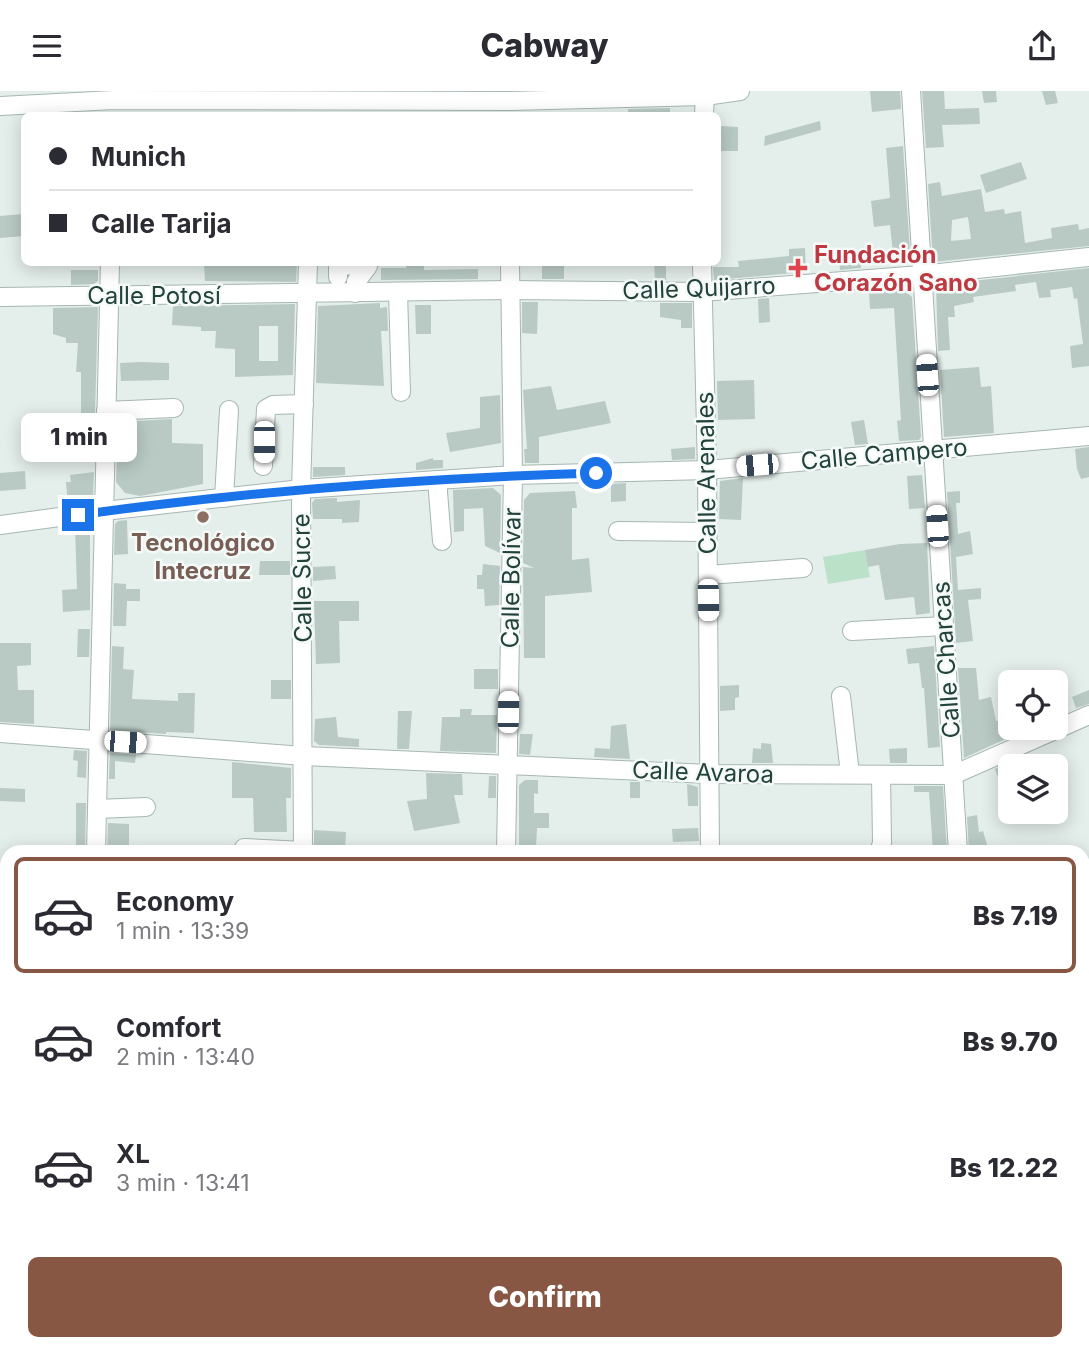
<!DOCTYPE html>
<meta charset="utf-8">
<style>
body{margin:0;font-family:Inter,sans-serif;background:#f7f7f7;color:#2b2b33;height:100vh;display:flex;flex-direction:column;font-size:26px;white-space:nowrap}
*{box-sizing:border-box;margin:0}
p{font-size:23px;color:#7c7c81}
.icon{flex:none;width:38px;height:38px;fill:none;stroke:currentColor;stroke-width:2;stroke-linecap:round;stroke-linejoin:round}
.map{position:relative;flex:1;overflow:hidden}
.drawer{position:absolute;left:0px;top:754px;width:1090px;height:506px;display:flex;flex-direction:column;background:#fff;border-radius:21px 21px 0 0;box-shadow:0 4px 18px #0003}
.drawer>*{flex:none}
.guide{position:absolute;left:21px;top:21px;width:700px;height:154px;border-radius:10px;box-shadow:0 4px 18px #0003;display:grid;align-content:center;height:154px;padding:0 28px;background:#fff}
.controls{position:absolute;left:998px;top:579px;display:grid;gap:14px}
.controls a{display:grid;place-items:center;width:70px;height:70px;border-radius:10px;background:#fff;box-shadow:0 4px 18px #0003;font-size:35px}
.end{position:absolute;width:32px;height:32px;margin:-16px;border:9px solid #1a73e8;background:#fff;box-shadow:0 0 0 4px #fff}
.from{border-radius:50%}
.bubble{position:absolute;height:49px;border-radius:10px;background:#fff;box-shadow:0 4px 18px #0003;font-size:23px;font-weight:800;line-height:49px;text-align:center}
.car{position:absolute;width:21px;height:42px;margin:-21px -10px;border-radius:9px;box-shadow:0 0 5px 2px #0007;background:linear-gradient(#fff 24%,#345 0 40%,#fff 0 76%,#345 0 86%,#fff 0)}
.guide b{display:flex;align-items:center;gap:24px;height:66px;font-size:26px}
.guide b+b{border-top:2px solid #e1e1e2}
.guide i{width:18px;height:18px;background:#2b2b33}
ul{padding:12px 0 0;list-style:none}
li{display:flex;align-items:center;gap:21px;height:116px;margin:0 14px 10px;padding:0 14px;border:4px solid transparent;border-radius:10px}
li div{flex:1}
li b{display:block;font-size:26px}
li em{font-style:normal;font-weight:800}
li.on{border-color:#885743}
li>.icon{width:63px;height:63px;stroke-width:1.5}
.primary-button{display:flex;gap:14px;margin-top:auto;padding:14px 28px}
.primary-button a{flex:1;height:80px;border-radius:10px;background:#885743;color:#fff;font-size:28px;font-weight:800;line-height:80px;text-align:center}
header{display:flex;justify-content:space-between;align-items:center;height:91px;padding:0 28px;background:#fff;font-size:32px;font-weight:800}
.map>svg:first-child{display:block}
.built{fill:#d2dfda}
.green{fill:#bce1c9}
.cemetery{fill:url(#cemetery-stones)}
.building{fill:#b9cac4;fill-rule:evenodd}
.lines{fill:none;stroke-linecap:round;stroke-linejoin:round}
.minor-casing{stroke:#a6b7b3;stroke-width:20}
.major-casing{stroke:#c1cac8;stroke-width:24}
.minor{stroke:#fff;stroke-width:18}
.major{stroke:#66a69b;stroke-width:21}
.route{stroke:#1a73e8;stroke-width:9}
.health-dot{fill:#e0444e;stroke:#f5faf8;stroke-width:2.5}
.education-dot{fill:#8d6e63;stroke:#f5faf8;stroke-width:2.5}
.labels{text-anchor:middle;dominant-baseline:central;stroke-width:5;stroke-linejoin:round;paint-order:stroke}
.health-label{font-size:24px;font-weight:bold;fill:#be3a42;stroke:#f5faf8;text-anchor:start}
.street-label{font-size:24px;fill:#22423c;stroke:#f5faf8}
.education-label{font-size:24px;font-weight:bold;fill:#785e54;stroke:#f5faf8}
</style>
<header><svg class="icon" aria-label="menu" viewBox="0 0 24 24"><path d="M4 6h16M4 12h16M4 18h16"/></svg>Cabway<svg class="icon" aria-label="share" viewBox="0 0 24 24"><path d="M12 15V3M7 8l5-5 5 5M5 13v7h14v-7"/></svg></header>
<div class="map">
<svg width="1089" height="1259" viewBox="0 0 1089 1259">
<defs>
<pattern id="cemetery-stones" width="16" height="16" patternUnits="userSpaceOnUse" patternTransform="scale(1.75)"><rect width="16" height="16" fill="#bce1c9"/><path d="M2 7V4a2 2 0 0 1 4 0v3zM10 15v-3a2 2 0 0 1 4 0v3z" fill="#a1c2ae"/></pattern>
</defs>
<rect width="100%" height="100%" fill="#e4eeeb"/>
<path class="built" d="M1083,911L1089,917V977L1083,979Z"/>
<path class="green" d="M865,459L870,486L828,493L823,466Z"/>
<rect class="cemetery" x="416" y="1253" width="284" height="6"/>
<g class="building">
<path d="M870,0H900L901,18L872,21Z"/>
<path d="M922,0H944L945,18L979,17L980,33L942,34L944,56L926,57Z"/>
<path d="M982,0H996L997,11L984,12Z"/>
<path d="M1042,0H1055L1058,12L1046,14Z"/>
<path d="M670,17V24H628V18Z"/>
<path d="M820,30L821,39L764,55L765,45Z"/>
<path d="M718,35L738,36V60H718Z"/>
<path d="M903,55L910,161L893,163L890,134L874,136L871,110L890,107L886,57Z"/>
<path d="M1021,71L1027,88L986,102L980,84Z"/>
<path d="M940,91L942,105L981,98L985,121L1004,118L1005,123L1021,120L1025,152L1052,147L1051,137L1078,133L1079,139L1089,137V155L933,171L928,93ZM968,126L971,148L951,150L952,129Z"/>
<path d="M24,123V145L0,147V125Z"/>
<path d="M805,157L806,181L714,189L713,176H739L738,170L789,165V158Z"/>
<path d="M851,159L852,161L860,160L861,177L840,179L838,160Z"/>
<path d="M241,172H297L296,191L205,190L204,173Z"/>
<path d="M406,172H424V179L478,178V188L381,189V177H406Z"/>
<rect x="542" y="172" width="22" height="16"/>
<path d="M654,172H666V189H655Z"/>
<path d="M1089,177V275L1072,277L1070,255L1083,253L1077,207L1074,208L1072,196L1050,199L1051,206L1039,207L1036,191L1015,194L1016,200L973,206L974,211L954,215L955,226H948L950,259L938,260L936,194Z"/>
<path d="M71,179H98V190L94,193L71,194Z"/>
<path d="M902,197L912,206L921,346L919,349L899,350L897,330L901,329L894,217L870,218L869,199Z"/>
<path d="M769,207L770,231L759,232L758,208Z"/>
<path d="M522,211H538L537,243L522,242Z"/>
<path d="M380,212V217L387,216L388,240H381L384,295L316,292L318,215Z"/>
<path d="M660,212H692V237H681V229L660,226Z"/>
<path d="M295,213L293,284L235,286V258L215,257L216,240H201V236L172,234L173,215ZM259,235H278V270H259Z"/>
<path d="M415,214H431V243H416Z"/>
<path d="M98,216L94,357L64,358L63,326L81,325V281H76L78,252H66V247L53,243V217Z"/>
<path d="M141,271L169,272V289L121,290L120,272Z"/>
<path d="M979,276L981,296L991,295L994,342L944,346L940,279Z"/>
<path d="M754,289L755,328L718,329L717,290Z"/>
<path d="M551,295L557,319L605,310L611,332L539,346V372H525L524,358H527L523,299Z"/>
<path d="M500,304L501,352L450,361L446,342L480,337V306Z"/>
<path d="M172,328V352L203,353V393L140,405L125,402L116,391L118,331Z"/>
<path d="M864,329L868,353L855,354L851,331Z"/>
<path d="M695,356V368L672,369L671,358Z"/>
<path d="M1089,356V386L1081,388L1077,378L1075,358Z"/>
<path d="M433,367V369H443V377L416,379V372Z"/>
<path d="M313,376H345V384L313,386Z"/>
<path d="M25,380L26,398L0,400V382Z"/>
<path d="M94,381L93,405L87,411L68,413L66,391H71L70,384Z"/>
<path d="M922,384L925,417L909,418L907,385Z"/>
<path d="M743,387L741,429L719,428L720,390Z"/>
<path d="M626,392V410L611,411V393Z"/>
<path d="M493,397L501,404L500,462L485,455L483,417L464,418V440L454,441L453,399Z"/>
<path d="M575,400L577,417H572V469L589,467L592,501L545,505V567H524L523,476L534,477L523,472L524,409L530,402Z"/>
<path d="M960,400V412H956L958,443L970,440L973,463L956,466L958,499L981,497V508L968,509L973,550L956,552L947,401Z"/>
<path d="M334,407H337V411L360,409L359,431L342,432V428H313L312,412L315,408Z"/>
<path d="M127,429L128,463L114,464L115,433L118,430Z"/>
<path d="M75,436H85L90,440V519L63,521L62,499L77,498Z"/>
<path d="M927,452L930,522L916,524L914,506L885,509L879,474L868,476L865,459L900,453Z"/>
<path d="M260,470H290V484H259Z"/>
<path d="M483,473L500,475L499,514L485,515L484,498H477V484H482Z"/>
<path d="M335,475L336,488L313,490V476Z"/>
<path d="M114,492L126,493V498H140V510H127L126,535H113Z"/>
<path d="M314,510H359V530H339L340,572L316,573Z"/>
<path d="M78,538H90L89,566H77Z"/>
<path d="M0,552H31V574L17,575L18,599H34V633L0,631Z"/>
<path d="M112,555L124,556L123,578L134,579L132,608L178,610V602H195L194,642L166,641V643L110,639Z"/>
<path d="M934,555L940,656L928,657L924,597H922L919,572L908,573L906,558Z"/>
<path d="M958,577H976L979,609L991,606L996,630L1010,627V637H1020L1021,641L964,667Z"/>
<rect x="474" y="578" width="24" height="20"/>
<rect x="271" y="589" width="20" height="19"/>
<path d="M739,594V606L735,607V619L720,620V595Z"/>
<path d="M1089,599V613L1076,617L1072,606Z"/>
<path d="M460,618H472L471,624H497L496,662L440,660L442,626H460Z"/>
<path d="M398,620H412L409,658H397Z"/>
<path d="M336,626L338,646L359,648V656L319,654L314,650L315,628Z"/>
<path d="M626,633L630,668L594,666L595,657L610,658L611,635Z"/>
<path d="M520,643H533L530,664L519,663Z"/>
<path d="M761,652L771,653L773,672H752L753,657L761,658Z"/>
<path d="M907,657V672H890L889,658Z"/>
<path d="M74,659L87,660L86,687L77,686L78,670L73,669Z"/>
<path d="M110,662L136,664L135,672L115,670V688H109Z"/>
<path d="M232,671L291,677V707H286L287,741H254L253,707H232Z"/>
<path d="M1011,671L1010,715H1009L995,678Z"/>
<path d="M426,682L462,683L463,704H454L460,732L414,740L407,710L427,708Z"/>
<path d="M489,685H496V707H488Z"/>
<path d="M525,689H538V703L534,702V722H549V737H537L536,756L519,755V694Z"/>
<rect x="630" y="691" width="10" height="16"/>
<path d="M687,693L698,696V715H688Z"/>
<path d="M914,695H943L947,761H933L929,701H914Z"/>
<path d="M0,697L25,698V711L0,710Z"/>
<path d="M76,712H86L85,761H76Z"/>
<path d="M977,724L979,741L983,740L989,761H969L967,726Z"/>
<path d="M108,732L129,733V761H107Z"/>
<path d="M698,737L699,750L673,751L672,738Z"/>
<path d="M314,739L346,741L345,758L314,761Z"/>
</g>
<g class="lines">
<g class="minor-casing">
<g id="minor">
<path d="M911,0L958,761"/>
<path d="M0,15L114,9L510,10L705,5L740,0"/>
<path d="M704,24L705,0"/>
<path d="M702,172L707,379L710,761"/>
<path d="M338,186V174L368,175L356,191L355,202"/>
<path d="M398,201L401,301"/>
<path d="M0,206L510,199L701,201L921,184L1089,166"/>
<path d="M106,320L174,317"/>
<path d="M263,375L266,318L273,314L304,313"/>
<path d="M437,389L442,450"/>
<path d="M224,407L229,319"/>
<path d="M0,434L104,420L301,398L513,384L707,379L1089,345"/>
<path d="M618,440L707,441"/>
<path d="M708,484L803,477"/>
<path d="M852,540L944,535"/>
<path d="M841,605L850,683"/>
<path d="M0,642L304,665L710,683L953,684L1089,624"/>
<path d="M97,718L146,716"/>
<path d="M244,757L303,760"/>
<path d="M96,761L110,172"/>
<path d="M303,761L301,398L308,172"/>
<path d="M506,761L513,384L510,172"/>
<path d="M879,761L882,752L881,684"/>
<path d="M1083,869H1089"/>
<path d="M0,908H7"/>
<path d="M715,1253V1259"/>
<path d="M854,1253L855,1259"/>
<path d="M89,1259V1253"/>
<path d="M403,1259V1253"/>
</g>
</g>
<g class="major-casing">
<g id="major">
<path d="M1083,1078L1089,1077"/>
<path d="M1083,1120H1089"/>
<path d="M0,1124H7"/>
<path d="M0,1167H7"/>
<path d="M299,1253V1259"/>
<path d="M985,1253L986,1259"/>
</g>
</g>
<use href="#minor" class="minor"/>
<use href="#major" class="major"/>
</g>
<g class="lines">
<path class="route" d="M78,424C250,400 423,387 596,382"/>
</g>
<path class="health-dot" d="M794.5 166.5h7v7h7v7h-7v7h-7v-7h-7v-7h7z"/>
<circle class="education-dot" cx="203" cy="426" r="7"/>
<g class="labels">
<g class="health-label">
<text x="814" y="163">Fundación<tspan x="814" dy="28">Corazón Sano</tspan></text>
</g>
<g class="street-label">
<text transform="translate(699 197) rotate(-2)">Calle Quijarro</text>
<text x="154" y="204">Calle Potosí</text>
<text transform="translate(884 363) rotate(-5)">Calle Campero</text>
<text transform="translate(706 382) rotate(-91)">Calle Arenales</text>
<text transform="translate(302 487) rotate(-91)">Calle Sucre</text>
<text transform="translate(511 487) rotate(-89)">Calle Bolívar</text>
<text transform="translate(946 569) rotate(-94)">Calle Charcas</text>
<text transform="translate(703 681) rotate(2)">Calle Avaroa</text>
</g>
<g class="education-label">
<text x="203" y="451">Tecnológico<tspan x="203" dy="28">Intecruz</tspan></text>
</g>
</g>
</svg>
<div class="controls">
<a><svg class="icon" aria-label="locate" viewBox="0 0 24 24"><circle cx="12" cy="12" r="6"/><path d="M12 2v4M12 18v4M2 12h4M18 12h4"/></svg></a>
<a><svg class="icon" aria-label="layers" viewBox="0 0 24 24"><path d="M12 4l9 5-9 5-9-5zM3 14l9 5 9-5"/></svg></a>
</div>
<i class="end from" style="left:596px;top:382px"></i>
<i class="end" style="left:78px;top:424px"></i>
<div class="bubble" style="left:21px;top:322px;width:116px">1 min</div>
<i class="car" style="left:927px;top:284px;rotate:356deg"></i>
<i class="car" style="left:264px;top:351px;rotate:180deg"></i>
<i class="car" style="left:757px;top:374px;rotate:265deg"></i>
<i class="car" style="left:937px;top:435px;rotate:356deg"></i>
<i class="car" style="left:708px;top:509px;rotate:179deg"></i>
<i class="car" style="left:508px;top:621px;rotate:1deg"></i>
<i class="car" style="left:125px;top:651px;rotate:94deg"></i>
<div class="guide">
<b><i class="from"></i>Munich</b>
<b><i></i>Calle Tarija</b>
</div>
<section class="drawer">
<ul>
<li class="on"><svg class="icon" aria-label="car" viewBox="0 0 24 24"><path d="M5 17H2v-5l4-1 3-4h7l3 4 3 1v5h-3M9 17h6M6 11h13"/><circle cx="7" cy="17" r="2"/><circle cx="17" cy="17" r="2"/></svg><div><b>Economy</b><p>1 min · 13:39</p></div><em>Bs 7.19</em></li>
<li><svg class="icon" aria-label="car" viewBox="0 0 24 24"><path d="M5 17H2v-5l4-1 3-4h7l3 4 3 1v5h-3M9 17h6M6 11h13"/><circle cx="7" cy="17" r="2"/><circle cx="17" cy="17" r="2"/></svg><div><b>Comfort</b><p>2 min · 13:40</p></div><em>Bs 9.70</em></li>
<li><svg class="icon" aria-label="car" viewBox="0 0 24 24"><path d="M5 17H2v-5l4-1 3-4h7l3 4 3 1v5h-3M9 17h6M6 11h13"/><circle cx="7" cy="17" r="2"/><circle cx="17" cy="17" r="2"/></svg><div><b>XL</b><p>3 min · 13:41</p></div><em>Bs 12.22</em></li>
</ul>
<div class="primary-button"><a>Confirm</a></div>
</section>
</div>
